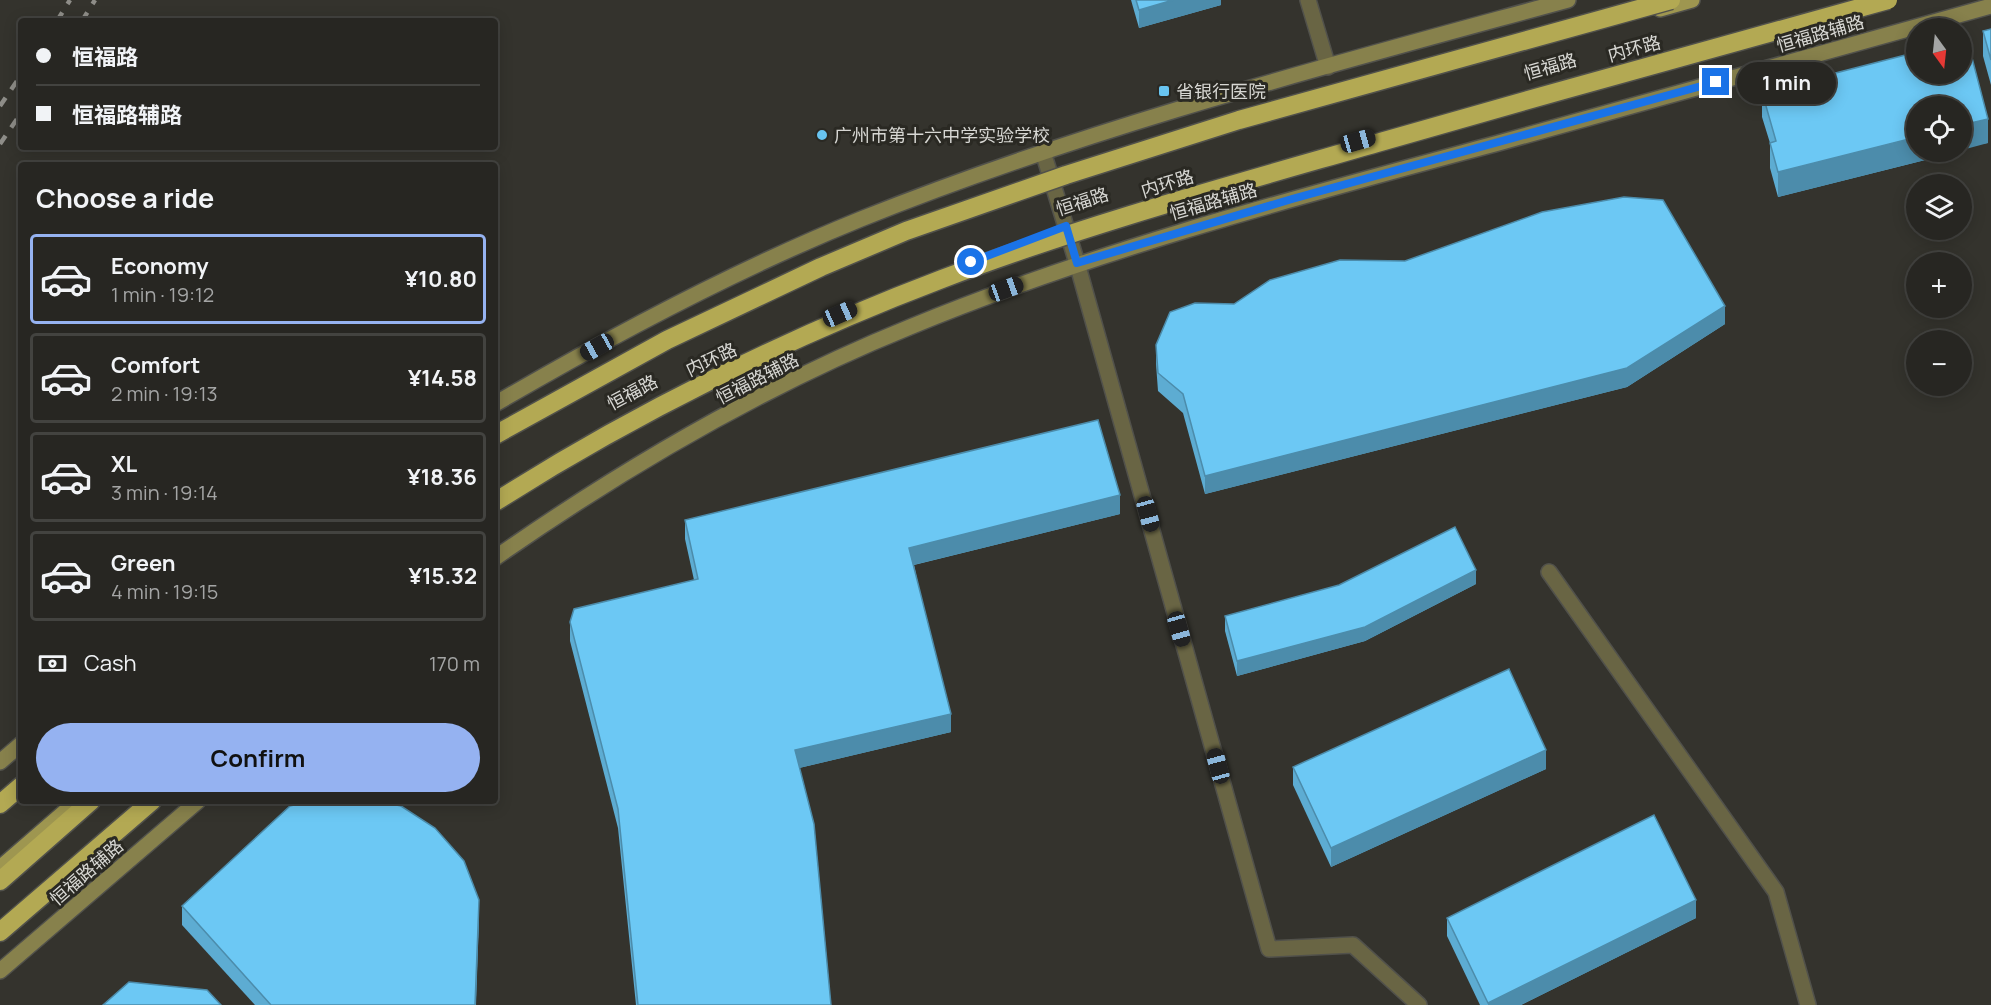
<!DOCTYPE html>
<meta charset="utf-8">
<style>
body{margin:0;font-family:Manrope,"Noto Sans SC",sans-serif;background:#2f2e2a;color:#f1f3f6;height:100vh;display:flex;flex-direction:column;font-size:22px;white-space:nowrap}
*{box-sizing:border-box;margin:0}
p{font-size:20px;color:#a4a5a5}
.icon{flex:none;width:33px;height:33px;fill:none;stroke:currentColor;stroke-width:2;stroke-linecap:round;stroke-linejoin:round}
.map{position:relative;flex:1;overflow:hidden}
.details{position:absolute;left:18px;top:162px;width:480px;height:642px;display:flex;flex-direction:column;background:#272622;border-radius:6px;box-shadow:0 3px 15px #0003,0 0 0 2px #434340}
.details>*{flex:none}
.hud{position:absolute;left:18px;top:18px;width:480px;height:132px;border-radius:6px;box-shadow:0 3px 15px #0003,0 0 0 2px #434340;display:grid;align-content:center;height:132px;padding:0 18px;background:#272622}
.needle{width:39px;rotate:165deg}
.fabs{position:absolute;left:1906px;top:18px;display:grid;gap:12px}
.fabs a{display:grid;place-items:center;width:66px;height:66px;border-radius:50%;background:#272622;box-shadow:0 3px 15px #0003,0 0 0 2px #434340;font-size:30px}
.end{position:absolute;width:27px;height:27px;margin:-14px;border:8px solid #1a73e8;background:#fff;box-shadow:0 0 0 3px #fff}
.from{border-radius:50%}
.bubble{position:absolute;height:42px;border-radius:21px;background:#272622;box-shadow:0 3px 15px #0003,0 0 0 2px #434340;font-size:20px;font-weight:700;line-height:42px;text-align:center}
.car{position:absolute;width:18px;height:36px;margin:-18px -9px;border-radius:8px;box-shadow:0 0 4px 2px #0007;background:linear-gradient(#222 24%,#8ab4d8 0 40%,#222 0 76%,#8ab4d8 0 86%,#222 0)}
.hud b{display:flex;align-items:center;gap:21px;height:57px;font-size:22px}
.hud b+b{border-top:2px solid #434340}
.hud i{width:15px;height:15px;background:#f1f3f6}
ul{padding:0;list-style:none}
li{display:flex;align-items:center;gap:18px;height:90px;margin:0 12px 9px;padding:0 6px;border:3px solid #434340;border-radius:6px}
li div{flex:1}
li b{display:block;font-size:22px}
li em{font-style:normal;font-weight:700}
li.selected{border-color:#95b2f1}
li>.icon{width:54px;height:54px;stroke-width:1.5}
h2{padding:0 18px;font-size:27px;line-height:72px}
.pay{display:flex;align-items:center;gap:15px;height:66px;padding:0 18px;font-size:22px}
.pay p{margin-inline-start:auto}
.primary-button{display:flex;gap:12px;margin-top:auto;padding:12px 18px}
.primary-button a{flex:1;height:69px;border-radius:36px;background:#95b2f1;color:#111;font-size:24px;font-weight:700;line-height:69px;text-align:center}
.map>svg:first-child{display:block}
.lines{fill:none;stroke-linecap:round;stroke-linejoin:round}
.street-casing{stroke:#51514b;stroke-width:18}
.secondary-casing{stroke:#51514b;stroke-width:18}
.primary-casing{stroke:#51514b;stroke-width:18}
.highway-casing{stroke:#51514b;stroke-width:21}
.street{stroke:#696544;stroke-width:15}
.secondary{stroke:#87814c;stroke-width:15}
.primary{stroke:#9e9650;stroke-width:15}
.highway{stroke:#b3a953;stroke-width:18}
.rail{stroke:#8e8d88;stroke-width:4.5;stroke-dasharray:10 10;stroke-linecap:butt}
.highway-bridge-casing{stroke:#51514b;stroke-width:21;stroke-linecap:butt}
.highway-bridge{stroke:#b3a953;stroke-width:18}
.wall{fill:#5dacd2}
.shaded-wall{fill:#4c8cab}
.building{fill:#6cc8f4;stroke:#4c8cab;stroke-width:1.5}
.route{stroke:#1a73e8;stroke-width:8}
.poi-dot{fill:#68c4f0;stroke:#2a2923;stroke-width:2}
.labels{text-anchor:middle;dominant-baseline:central;stroke-width:6;stroke-linejoin:round;paint-order:stroke}
.street-label{font-size:18px;fill:#d7d7d3;stroke:#2a2923}
.poi-label{font-size:18px;fill:#d7d7d3;stroke:#2a2923;text-anchor:start}
</style>
<div class="map">
<svg width="1991" height="1005" viewBox="0 0 1991 1005">
<rect width="100%" height="100%" fill="#34332d"/>
<g class="lines">
<g class="street-casing">
<g id="street">
<path d="M1308,0L1328,67"/>
<path d="M1043,152L1077,263L1269,949L1353,945L1419,1005"/>
<path d="M1549,572L1776,892L1808,1005"/>
</g>
</g>
<g class="secondary-casing">
<g id="secondary">
<path d="M495,404C613,335 735,270 861,219C1090,127 1330,65 1568,0"/>
<path d="M495,558C624,468 764,386 910,327C1102,248 1302,196 1502,142C1665,97 1828,51 1991,6"/>
<path d="M0,762L21,744"/>
<path d="M0,971L198,801"/>
</g>
</g>
<g class="primary-casing">
<g id="primary">
<path d="M1660,9L1692,0"/>
<path d="M0,868L68,809"/>
</g>
</g>
<g class="highway-casing">
<g id="highway">
<path d="M0,804L21,786"/>
<path d="M0,881L91,801"/>
<path d="M0,932L152,801"/>
</g>
</g>
<use href="#street" class="street"/>
<use href="#secondary" class="secondary"/>
<use href="#primary" class="primary"/>
<use href="#highway" class="highway"/>
<g class="rail">
<path d="M57,21L70,0"/>
<path d="M82,21L95,0"/>
<path d="M0,106L21,75"/>
<path d="M0,144L21,113"/>
</g>
<g class="highway-bridge-casing">
<g id="highway-bridge">
<path d="M495,435L667,340L821,267L906,231L1066,175L1239,120L1671,0"/>
<path d="M495,502C633,414 789,337 942,279C1084,225 1231,185 1377,143C1547,94 1717,47 1888,0"/>
</g>
</g>
<use href="#highway-bridge" class="highway-bridge"/>
</g>
<g class="wall">
<path d="M1131,0H1221V5L1139,28Z"/>
<path d="M1991,29V85L1983,56V31Z"/>
<path d="M1762,92L1988,143L1917,152H1957L1778,197L1770,168V143L1762,117Z"/>
<path d="M1725,324L1627,387L1205,494L1183,413L1158,391L1156,364V345Z"/>
<path d="M1120,514L914,565L951,732L799,768L831,1005H636L618,828L570,641V622L694,580L685,539V520Z"/>
<path d="M1476,584L1365,641L1237,676L1225,631V616Z"/>
<path d="M1293,767L1546,769L1331,867L1293,785Z"/>
<path d="M182,906L479,918L476,1005H255L182,925Z"/>
<path d="M1447,918H1696L1521,1005H1480L1447,936Z"/>
</g>
<g class="shaded-wall">
<path d="M1173,0H1221V5L1139,28V10Z"/>
<path d="M1988,119V143L1962,150V125Z"/>
<path d="M1917,137V152H1957L1778,197V172Z"/>
<path d="M1725,306V324L1627,387L1205,494V476Z"/>
<path d="M1120,495V514L909,566V548Z"/>
<path d="M1476,570V584L1365,641L1237,676V661Z"/>
<path d="M951,714V732L795,769V750Z"/>
<path d="M1546,750V769L1331,867V848Z"/>
<path d="M479,900V918L475,1005Z"/>
<path d="M1696,900V918L1521,1005H1488V1003Z"/>
</g>
<g class="building">
<path d="M1136,0H1173L1139,10Z"/>
<path d="M1991,29V60L1983,31Z"/>
<path d="M1962,31H1965L1988,119L1962,125V106H1917V137L1778,172L1770,143L1776,141L1762,92L1917,52V74H1962Z"/>
<path d="M1624,197L1663,200L1725,306L1627,368L1205,476L1183,394L1158,373L1156,345L1170,312L1195,303L1234,304L1270,280L1340,260L1405,261L1542,212Z"/>
<path d="M1098,420L1120,495L909,548L951,714L795,750L814,824L831,1005H638L618,809L570,622L574,609L698,579L685,520Z"/>
<path d="M1455,527L1476,570L1365,627L1237,661L1225,616L1339,585Z"/>
<path d="M1509,669L1546,750L1331,848L1293,767Z"/>
<path d="M310,801H378L401,806L435,828L464,861L479,900L475,1005H271L182,906L290,806Z"/>
<path d="M1654,815L1696,900L1488,1003L1447,918Z"/>
<path d="M129,982L207,990L221,1005H103Z"/>
</g>
<g class="lines">
<path class="route" d="M971,262L1066,226L1077,263L1292,199L1716,82"/>
</g>
<g class="poi-dot">
<rect x="1158" y="85" width="12" height="12" rx="3"/>
<circle cx="822" cy="135" r="6"/>
</g>
<g class="labels">
<g class="street-label">
<text transform="translate(1820 33) rotate(-16)">恒福路辅路</text>
<text transform="translate(1634 48) rotate(-15)">内环路</text>
<text transform="translate(1550 66) rotate(-16)">恒福路</text>
<text transform="translate(1167 183) rotate(-17)">内环路</text>
<text transform="translate(1082 201) rotate(-18)">恒福路</text>
<text transform="translate(1213 201) rotate(-16)">恒福路辅路</text>
<text transform="translate(711 359) rotate(-25)">内环路</text>
<text transform="translate(757 378) rotate(-27)">恒福路辅路</text>
<text transform="translate(632 392) rotate(-28)">恒福路</text>
<text transform="translate(86 872) rotate(-41)">恒福路辅路</text>
</g>
<g class="poi-label">
<text x="1176" y="91">省银行医院</text>
<text x="834" y="135">广州市第十六中学实验学校</text>
</g>
</g>
</svg>
<div class="fabs">
<a><svg class="needle" viewBox="-14 -14 28 28"><path d="M0-13l5 13h-10z" fill="#e53935"/><path d="M0 13l5-13h-10z" fill="#a4a5a5"/></svg></a>
<a><svg class="icon" aria-label="locate" viewBox="0 0 24 24"><circle cx="12" cy="12" r="6"/><path d="M12 2v4M12 18v4M2 12h4M18 12h4"/></svg></a>
<a><svg class="icon" aria-label="layers" viewBox="0 0 24 24"><path d="M12 4l9 5-9 5-9-5zM3 14l9 5 9-5"/></svg></a>
<a>+</a>
<a>−</a>
</div>
<i class="end from" style="left:971px;top:262px"></i>
<i class="end" style="left:1716px;top:82px"></i>
<div class="bubble" style="left:1737px;top:62px;width:99px">1 min</div>
<i class="car" style="left:1358px;top:141px;rotate:74deg"></i>
<i class="car" style="left:1006px;top:289px;rotate:70deg"></i>
<i class="car" style="left:840px;top:314px;rotate:66deg"></i>
<i class="car" style="left:597px;top:347px;rotate:241deg"></i>
<i class="car" style="left:1148px;top:514px;rotate:165deg"></i>
<i class="car" style="left:1179px;top:629px;rotate:164deg"></i>
<i class="car" style="left:1218px;top:766px;rotate:345deg"></i>
<div class="hud">
<b><i class="from"></i>恒福路</b>
<b><i></i>恒福路辅路</b>
</div>
<section class="details">
<h2>Choose a ride</h2>
<ul>
<li class="selected"><svg class="icon" aria-label="car" viewBox="0 0 24 24"><path d="M5 17H2v-5l4-1 3-4h7l3 4 3 1v5h-3M9 17h6M6 11h13"/><circle cx="7" cy="17" r="2"/><circle cx="17" cy="17" r="2"/></svg><div><b>Economy</b><p>1 min · 19:12</p></div><em>¥10.80</em></li>
<li><svg class="icon" aria-label="car" viewBox="0 0 24 24"><path d="M5 17H2v-5l4-1 3-4h7l3 4 3 1v5h-3M9 17h6M6 11h13"/><circle cx="7" cy="17" r="2"/><circle cx="17" cy="17" r="2"/></svg><div><b>Comfort</b><p>2 min · 19:13</p></div><em>¥14.58</em></li>
<li><svg class="icon" aria-label="car" viewBox="0 0 24 24"><path d="M5 17H2v-5l4-1 3-4h7l3 4 3 1v5h-3M9 17h6M6 11h13"/><circle cx="7" cy="17" r="2"/><circle cx="17" cy="17" r="2"/></svg><div><b>XL</b><p>3 min · 19:14</p></div><em>¥18.36</em></li>
<li><svg class="icon" aria-label="car" viewBox="0 0 24 24"><path d="M5 17H2v-5l4-1 3-4h7l3 4 3 1v5h-3M9 17h6M6 11h13"/><circle cx="7" cy="17" r="2"/><circle cx="17" cy="17" r="2"/></svg><div><b>Green</b><p>4 min · 19:15</p></div><em>¥15.32</em></li>
</ul>
<div class="pay"><svg class="icon" aria-label="cash" viewBox="0 0 24 24"><path d="M3 7h18v10H3z"/><circle cx="12" cy="12" r="2"/></svg>Cash<p>170 m</p></div>
<div class="primary-button"><a>Confirm</a></div>
</section>
</div>
